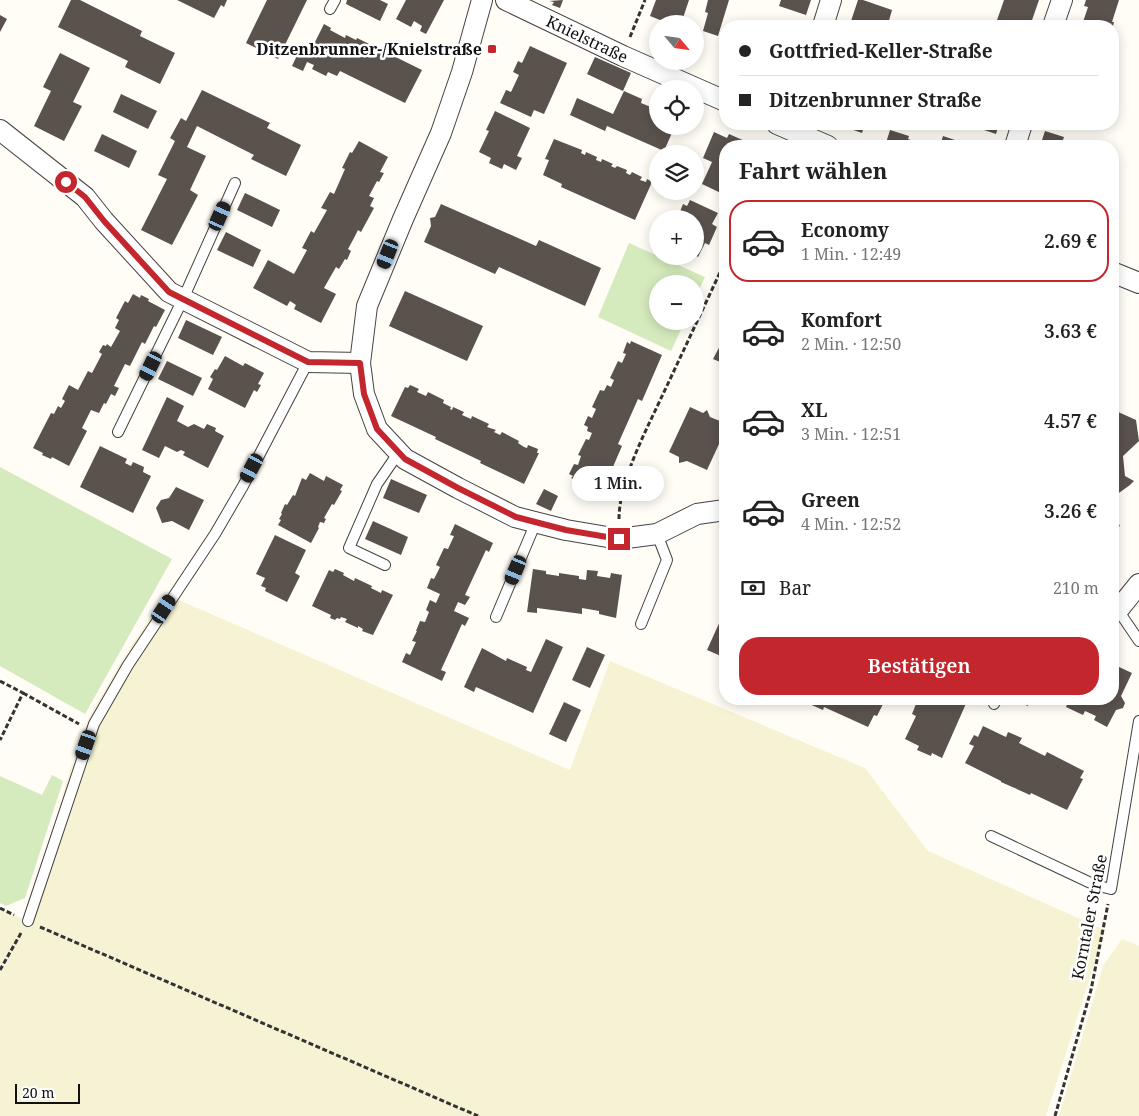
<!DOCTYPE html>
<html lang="de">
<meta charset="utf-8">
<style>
body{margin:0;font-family:"Noto Serif",serif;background:#f6f6f6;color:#222;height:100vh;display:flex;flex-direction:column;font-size:19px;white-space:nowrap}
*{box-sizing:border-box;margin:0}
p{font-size:16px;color:#767676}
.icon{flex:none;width:28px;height:28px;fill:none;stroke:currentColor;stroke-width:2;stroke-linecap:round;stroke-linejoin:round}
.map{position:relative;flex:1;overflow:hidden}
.sheet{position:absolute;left:719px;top:140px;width:400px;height:565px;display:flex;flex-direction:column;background:#fff;border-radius:20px;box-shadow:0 2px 12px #0003}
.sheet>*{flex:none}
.guide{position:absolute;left:719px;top:20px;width:400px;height:110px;border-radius:20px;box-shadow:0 2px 12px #0003;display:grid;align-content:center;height:110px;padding:0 20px;background:#fff}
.needle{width:32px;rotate:119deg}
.tools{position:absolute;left:649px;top:15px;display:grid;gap:10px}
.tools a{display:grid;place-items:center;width:55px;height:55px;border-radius:50%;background:#fff;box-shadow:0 2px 12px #0003;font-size:25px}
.scale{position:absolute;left:15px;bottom:12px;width:65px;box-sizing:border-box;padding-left:5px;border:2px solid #111;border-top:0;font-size:14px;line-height:18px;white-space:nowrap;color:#111;-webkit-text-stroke:4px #fff;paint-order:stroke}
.end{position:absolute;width:22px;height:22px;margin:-11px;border:6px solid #c4262e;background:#fff;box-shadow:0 0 0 2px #fff}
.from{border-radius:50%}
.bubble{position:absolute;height:35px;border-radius:18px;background:#fff;box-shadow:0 2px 12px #0003;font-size:16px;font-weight:600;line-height:35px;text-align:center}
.car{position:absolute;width:15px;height:30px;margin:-15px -8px;border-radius:6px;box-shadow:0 0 4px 1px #0007;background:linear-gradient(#222 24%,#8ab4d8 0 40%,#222 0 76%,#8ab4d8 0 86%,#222 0)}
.guide b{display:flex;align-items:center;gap:18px;height:48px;font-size:19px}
.guide b+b{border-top:1px solid #e0e0e0}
.guide i{width:12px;height:12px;background:#222}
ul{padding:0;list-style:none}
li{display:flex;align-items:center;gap:15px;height:82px;margin:0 10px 8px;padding:0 10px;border:2px solid transparent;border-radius:20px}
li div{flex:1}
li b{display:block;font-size:19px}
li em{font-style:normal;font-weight:600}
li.selected{border-color:#c4262e}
li>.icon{width:45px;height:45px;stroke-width:1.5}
h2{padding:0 20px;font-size:22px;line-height:60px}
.pay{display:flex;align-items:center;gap:12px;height:55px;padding:0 20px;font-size:19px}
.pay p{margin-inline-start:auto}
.action{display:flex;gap:10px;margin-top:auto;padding:10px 20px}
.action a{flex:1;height:58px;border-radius:20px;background:#c4262e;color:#fff;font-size:20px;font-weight:600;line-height:58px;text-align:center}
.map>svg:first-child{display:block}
.farmland{fill:#f6f3d4}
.green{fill:#d5ebbd}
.building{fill:#5a524d}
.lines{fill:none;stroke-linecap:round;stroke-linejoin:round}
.lane-casing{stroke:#444;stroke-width:12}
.street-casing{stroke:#444;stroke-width:22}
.path{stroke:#333;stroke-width:3;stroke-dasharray:5 2.5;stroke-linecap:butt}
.lane{stroke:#fff;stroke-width:10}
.street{stroke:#fff;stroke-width:20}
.route{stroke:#c4262e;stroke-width:6}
.poi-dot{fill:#c4262e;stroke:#fff;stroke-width:2}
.labels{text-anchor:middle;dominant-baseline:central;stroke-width:5;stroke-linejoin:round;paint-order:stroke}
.street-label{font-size:16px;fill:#111;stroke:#fff}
.poi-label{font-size:16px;font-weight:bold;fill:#111;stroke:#fff;text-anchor:end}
</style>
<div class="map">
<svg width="1139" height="1116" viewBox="0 0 1139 1116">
<rect width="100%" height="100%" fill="#fffdf5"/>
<g class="farmland">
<path d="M165,594L570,770L610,661L865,768L928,851L1105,930L1046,1116H0V972L16,943L0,968V908L27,921L70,770L89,717L121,662Z"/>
<path d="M1122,939L1139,946V1116H1059L1103,966Z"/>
</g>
<g class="green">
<path d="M629,243L705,277L695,298V284H658V321H685L671,351L598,317Z"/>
<path d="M0,467L172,559L85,714L0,666Z"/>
<path d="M52,775L63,781L25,898L6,906L0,903V776L42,795Z"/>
</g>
<g class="building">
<path d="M71,0H80L142,31L140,36L175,53L160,84L125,67L128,61L58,27Z"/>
<path d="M177,0H227L224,7L221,5L214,18Z"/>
<path d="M267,0H307L278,59L246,43Z"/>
<path d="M347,0H380L388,4L380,21L346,4Z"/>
<path d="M406,0H444L426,34L420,31L422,26L414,21L411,27L396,19Z"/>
<path d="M563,0L560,8L552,5L554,2L549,1Z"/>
<path d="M656,0H689L681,24H670L650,16Z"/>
<path d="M708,0H729L718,36L703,31L708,13L705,12Z"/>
<path d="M781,0H811L806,15L779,6Z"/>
<path d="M858,0H863L892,10L888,24L877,20L875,26H858L850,24Z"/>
<path d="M1004,0H1039L1030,26H995Z"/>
<path d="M1086,0H1119L1112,22H1114L1113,26H1098L1083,22L1088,7L1084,6Z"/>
<path d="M0,15L7,19L0,32Z"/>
<path d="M324,24L331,28L330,30L345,38L346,35L356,40L357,38L422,70L405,103L340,71L337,76L328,72L326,76L312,69L314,65L307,62L303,71L292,66L300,49L309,54Z"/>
<path d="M530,46L567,63L544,114L534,110L531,117L500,103L506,90L511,92L519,75L513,72L518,61L522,63Z"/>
<path d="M60,53L90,68L73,102L82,106L64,141L34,126L51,91L43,87Z"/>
<path d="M595,57L631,73L623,91L587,74Z"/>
<path d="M202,90L270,123L267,128L301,145L286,176L251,159L254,155L197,126L187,147L206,156L190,190L198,195L172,245L141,230L167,179L158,175L175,141L170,138L181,118L186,121Z"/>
<path d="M624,91L642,99L641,103L658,110V126H675L664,151L607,126L605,131L570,115L577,98L613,114Z"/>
<path d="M121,94L157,111L148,129L113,112Z"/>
<path d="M495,111L530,128L517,156L522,158L516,170L504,164L502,169L489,163L491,158L479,152L489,131L486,130Z"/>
<path d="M836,124H865L862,133Z"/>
<path d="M966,124H999L996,134Z"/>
<path d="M890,130L909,136L908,139L928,146H885Z"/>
<path d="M1045,131L1064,137L1061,146H1040Z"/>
<path d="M714,132L727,138L729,134L756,146H725V195L702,184L712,162L703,158Z"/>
<path d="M102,134L137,151L129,168L94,151Z"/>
<path d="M943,136L973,146H940Z"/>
<path d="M554,139L582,150L581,153L585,155L586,152L597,157L596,160L601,162L602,159L613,164L611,166L615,168L617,166L627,170L626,173L630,175L632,172L642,177L640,180L646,182L647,179L652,182L635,220L561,187L562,184L543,175L549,160L545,159Z"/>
<path d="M359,141L388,157L380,172L384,173L379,182L377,181L369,196L374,198L370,206L374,208L361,232L358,230L354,238L348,249L351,251L347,260L345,259L339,269L336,267L324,288L336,294L321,323L294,309L296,305L290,301L287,306L253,288L268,260L294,274L307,250L302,248L311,231L314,233L327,210L321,208L330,192L334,194L345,169L342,168L350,152L352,153Z"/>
<path d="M245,193L280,210L272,227L237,210Z"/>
<path d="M690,200L718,213L712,224L717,227L709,245L705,243L698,257L695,255V219H677L683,204L687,206Z"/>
<path d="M441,204L536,246L539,240L601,268L585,306L499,267L495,274L424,242L431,226L430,218L435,217Z"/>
<path d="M226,232L261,250L253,267L217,250Z"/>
<path d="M405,291L483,326L467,361L389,326Z"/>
<path d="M133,294L140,298L141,295L149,299L148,301L165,310L156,327L154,326L145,344L142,342L130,366L125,364L114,386L119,388L115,396L111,394L106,404L104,403L99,413L91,410L82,428L87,431L69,466L52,457L51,459L42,455L43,453L33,448L51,413L54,414L58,406L61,408L65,401L62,399L69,385L78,390L88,371L92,373L102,354L99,352L103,345L106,346L107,344L111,347L120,331L115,328L119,320L116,318L125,301L128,303Z"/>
<path d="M186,320L222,337L213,355L178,338Z"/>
<path d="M725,336V364L713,359L721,344L719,337Z"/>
<path d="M631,341L662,355L642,401L638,399L618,444L622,446L602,492L571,478L573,476L569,474L574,464L578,465L581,456L578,455L586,439L589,440L592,433L587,431L588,427L584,425L588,416L592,418L596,409L592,407L600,390L604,391L607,385L611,387L614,380L610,378L618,361L622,363L626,354L623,353L627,342L630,344Z"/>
<path d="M225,356L243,366L245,363L264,373L258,384L261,385L257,392L254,390L245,408L208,389L213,379L210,377L215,369L217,370Z"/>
<path d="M167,361L202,378L193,396L158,379Z"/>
<path d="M410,385L419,389L417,392L426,396L428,392L444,400L443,403L451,407L450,409L452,410L453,407L464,412L462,415L471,419L472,416L489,424L487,427L496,430L494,432L500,435L502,432L519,441L518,443L524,447L527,448L528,445L538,449L537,453H539L524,484L480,463L481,461L435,439L436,437L391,416L405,387L408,388Z"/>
<path d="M167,397L184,406L177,421L188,427L194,424L204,429L207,424L216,428L215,431L224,436L208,468L183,455L185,452L181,450L177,452L165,446L159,458L142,450Z"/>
<path d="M690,407L703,413L707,410L710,417L725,423V431L707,470L687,461L679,463V457L669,452Z"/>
<path d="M1116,411L1136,420L1139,441L1123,456L1125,476L1134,481L1130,485L1116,495L1112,494V415Z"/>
<path d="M100,446L127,459L125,463L131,466L133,462L144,467L143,472L151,476L133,513L80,487Z"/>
<path d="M310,473L324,481L326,476L343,485L340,490L342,491L334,505L332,504L324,518L326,519L324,523L320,522L318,527L319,528L311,543L278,525L281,520L279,519L282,514L281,513L285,504L287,505L293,495L295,496L302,478L306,480Z"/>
<path d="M391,479L427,495L419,513L383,498Z"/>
<path d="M176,487L204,500L189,530L172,521L162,523L156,508L161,500L169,498Z"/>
<path d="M544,489L558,496L551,511L536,504Z"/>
<path d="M373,521L408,537L401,555L365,539Z"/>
<path d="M1112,522L1120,525L1112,542Z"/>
<path d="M455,524L493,543L489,552L486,550L465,595L470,597L465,605L458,602L454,611L469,618L465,626L462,624L441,670L446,672L442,681L402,662L406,653L410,655L416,642L412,641L417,631H416L420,621L425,622L429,612L426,610L430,600L436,603L440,594L427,588L431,578L434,579L440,567L436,565L444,548L448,549L454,536L450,535Z"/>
<path d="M275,535L306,550L295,573L300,576L287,602L265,591L266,588L261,586L265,578L256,574Z"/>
<path d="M335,569L344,573L343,575L354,581L355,578L372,586L371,588L381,593L382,590L393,595L373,635L362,631L363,629L358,626V628L345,622L347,619L341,617L340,619L337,618L335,620L330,618L331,615L312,606L329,570L333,572Z"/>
<path d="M533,569L546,571V574L559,576V573L579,576V579L586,580L587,570L598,571L597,576L610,578L611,573L622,575L616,618L599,614V611L582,608V614L537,608V613L527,612Z"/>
<path d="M721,619L725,621V662L719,659L721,656L707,650Z"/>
<path d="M546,639L563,647L533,713L476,687L474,692L464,687L482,648L506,661L507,658L527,667L526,670L531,672Z"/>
<path d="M587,647L605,655L590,688L572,680Z"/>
<path d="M1112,661L1119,663L1117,666L1132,673L1121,696L1125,703L1123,708L1116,710L1107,727L1094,720L1096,716L1085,711L1083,715L1066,707L1069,699H1112Z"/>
<path d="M798,699H881L880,703L883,704L877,716L874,715L868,727L824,707L823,710Z"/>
<path d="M918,699H968L942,758L932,753L931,756L917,750L919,746L905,739L916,716L912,714Z"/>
<path d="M1011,699H1031L1028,706Z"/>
<path d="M564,702L581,710L566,742L549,734Z"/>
<path d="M983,726L1006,737L1008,732L1022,738L1019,743L1045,756L1047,752L1084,771L1080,778L1083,779L1067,810L1031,793L1030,795L1001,782V781L965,763L974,746L969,744L974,735L978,737Z"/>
</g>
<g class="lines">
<g class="lane-casing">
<g id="lane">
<path d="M330,9L335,0"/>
<path d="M118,432L183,299L235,183"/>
<path d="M385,565L349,548L377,484L399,452"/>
<path d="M1118,610L1139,641"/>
<path d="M496,617L536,522"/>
<path d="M641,624L667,560L657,534"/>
<path d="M994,704L996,699"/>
<path d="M991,836L1095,885L1111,889L1139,721"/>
<path d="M28,921L94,724L128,665L215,534L243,486L308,362"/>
</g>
</g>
<g class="street-casing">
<g id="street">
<path d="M482,0L462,72L441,133L403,219L367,306L360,363L364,394L377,429L405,459L458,488L515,517L566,530L619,539L657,534L697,514L725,510"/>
<path id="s1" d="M506,0L623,56L725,101"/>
<path d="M823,26L831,0"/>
<path d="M1053,26L1062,0"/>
<path d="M777,124L828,146"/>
<path d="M0,130L85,197L104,221L169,292L308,362L360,363"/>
<path d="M1015,146L1022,124"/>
<path d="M1112,272L1139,283"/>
<path d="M1112,612L1118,610L1139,584"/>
</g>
</g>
<g class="path">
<path d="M630,37L645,0"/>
<path d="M619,519C619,480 647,429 663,394C684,350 704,306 725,262"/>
<path d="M0,681L23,693L0,740"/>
<path d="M23,693L79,724"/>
<path d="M0,908L14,915"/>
<path d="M40,927L478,1116"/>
<path d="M0,970L21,933"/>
<path d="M1055,1116L1091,990L1108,904"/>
</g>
<use href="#lane" class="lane"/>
<use href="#street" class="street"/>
</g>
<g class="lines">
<path class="route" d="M66,182L85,197L104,221L169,292L308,362L360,363L364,394L377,429L405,459L458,488L516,517L566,530L619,539"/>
</g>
<rect class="poi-dot" x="487" y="44" width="10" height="10" rx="2.5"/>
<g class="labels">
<g class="street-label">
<text stroke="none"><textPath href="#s1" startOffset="90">Knielstraße</textPath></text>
<text transform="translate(1089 917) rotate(-79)">Korntaler Straße</text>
</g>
<g class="poi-label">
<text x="482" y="49">Ditzenbrunner-/Knielstraße</text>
</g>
</g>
</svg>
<div class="tools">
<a><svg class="needle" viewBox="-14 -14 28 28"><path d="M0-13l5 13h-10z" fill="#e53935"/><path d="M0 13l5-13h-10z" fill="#767676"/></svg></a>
<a><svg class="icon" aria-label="locate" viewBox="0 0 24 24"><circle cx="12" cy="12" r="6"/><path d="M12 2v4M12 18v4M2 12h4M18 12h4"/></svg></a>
<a><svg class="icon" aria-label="layers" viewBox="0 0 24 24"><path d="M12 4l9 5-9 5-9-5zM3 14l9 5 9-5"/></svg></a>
<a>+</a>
<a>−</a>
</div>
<div class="scale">20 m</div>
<i class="end from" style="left:66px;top:182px"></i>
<i class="end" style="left:619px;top:539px"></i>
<div class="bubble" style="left:572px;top:466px;width:92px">1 Min.</div>
<i class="car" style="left:220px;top:216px;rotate:24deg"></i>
<i class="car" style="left:388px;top:254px;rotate:202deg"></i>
<i class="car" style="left:151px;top:366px;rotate:206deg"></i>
<i class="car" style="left:252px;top:468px;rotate:208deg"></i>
<i class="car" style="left:516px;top:570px;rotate:203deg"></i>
<i class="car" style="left:164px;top:609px;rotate:33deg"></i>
<i class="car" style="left:86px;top:745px;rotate:199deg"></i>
<div class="guide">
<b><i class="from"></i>Gottfried-Keller-Straße</b>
<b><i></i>Ditzenbrunner Straße</b>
</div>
<section class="sheet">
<h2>Fahrt wählen</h2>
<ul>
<li class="selected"><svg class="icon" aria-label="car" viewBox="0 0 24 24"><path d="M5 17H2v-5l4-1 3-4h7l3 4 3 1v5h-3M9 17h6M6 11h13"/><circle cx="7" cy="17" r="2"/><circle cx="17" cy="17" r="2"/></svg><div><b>Economy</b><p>1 Min. · 12:49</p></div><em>2.69 €</em></li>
<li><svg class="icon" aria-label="car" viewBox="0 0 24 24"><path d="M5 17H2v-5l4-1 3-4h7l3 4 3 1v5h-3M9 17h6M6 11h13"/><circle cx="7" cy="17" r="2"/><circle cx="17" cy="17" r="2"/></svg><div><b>Komfort</b><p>2 Min. · 12:50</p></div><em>3.63 €</em></li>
<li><svg class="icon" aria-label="car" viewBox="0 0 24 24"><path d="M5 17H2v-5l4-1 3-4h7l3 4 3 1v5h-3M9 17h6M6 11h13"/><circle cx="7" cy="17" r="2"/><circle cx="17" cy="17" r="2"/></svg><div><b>XL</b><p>3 Min. · 12:51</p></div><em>4.57 €</em></li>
<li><svg class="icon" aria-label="car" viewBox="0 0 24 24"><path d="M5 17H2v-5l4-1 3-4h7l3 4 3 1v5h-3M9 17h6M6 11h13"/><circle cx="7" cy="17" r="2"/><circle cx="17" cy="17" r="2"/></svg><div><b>Green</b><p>4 Min. · 12:52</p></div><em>3.26 €</em></li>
</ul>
<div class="pay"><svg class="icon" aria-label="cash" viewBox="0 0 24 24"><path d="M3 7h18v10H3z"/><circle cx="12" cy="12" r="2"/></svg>Bar<p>210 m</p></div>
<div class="action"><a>Bestätigen</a></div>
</section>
</div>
